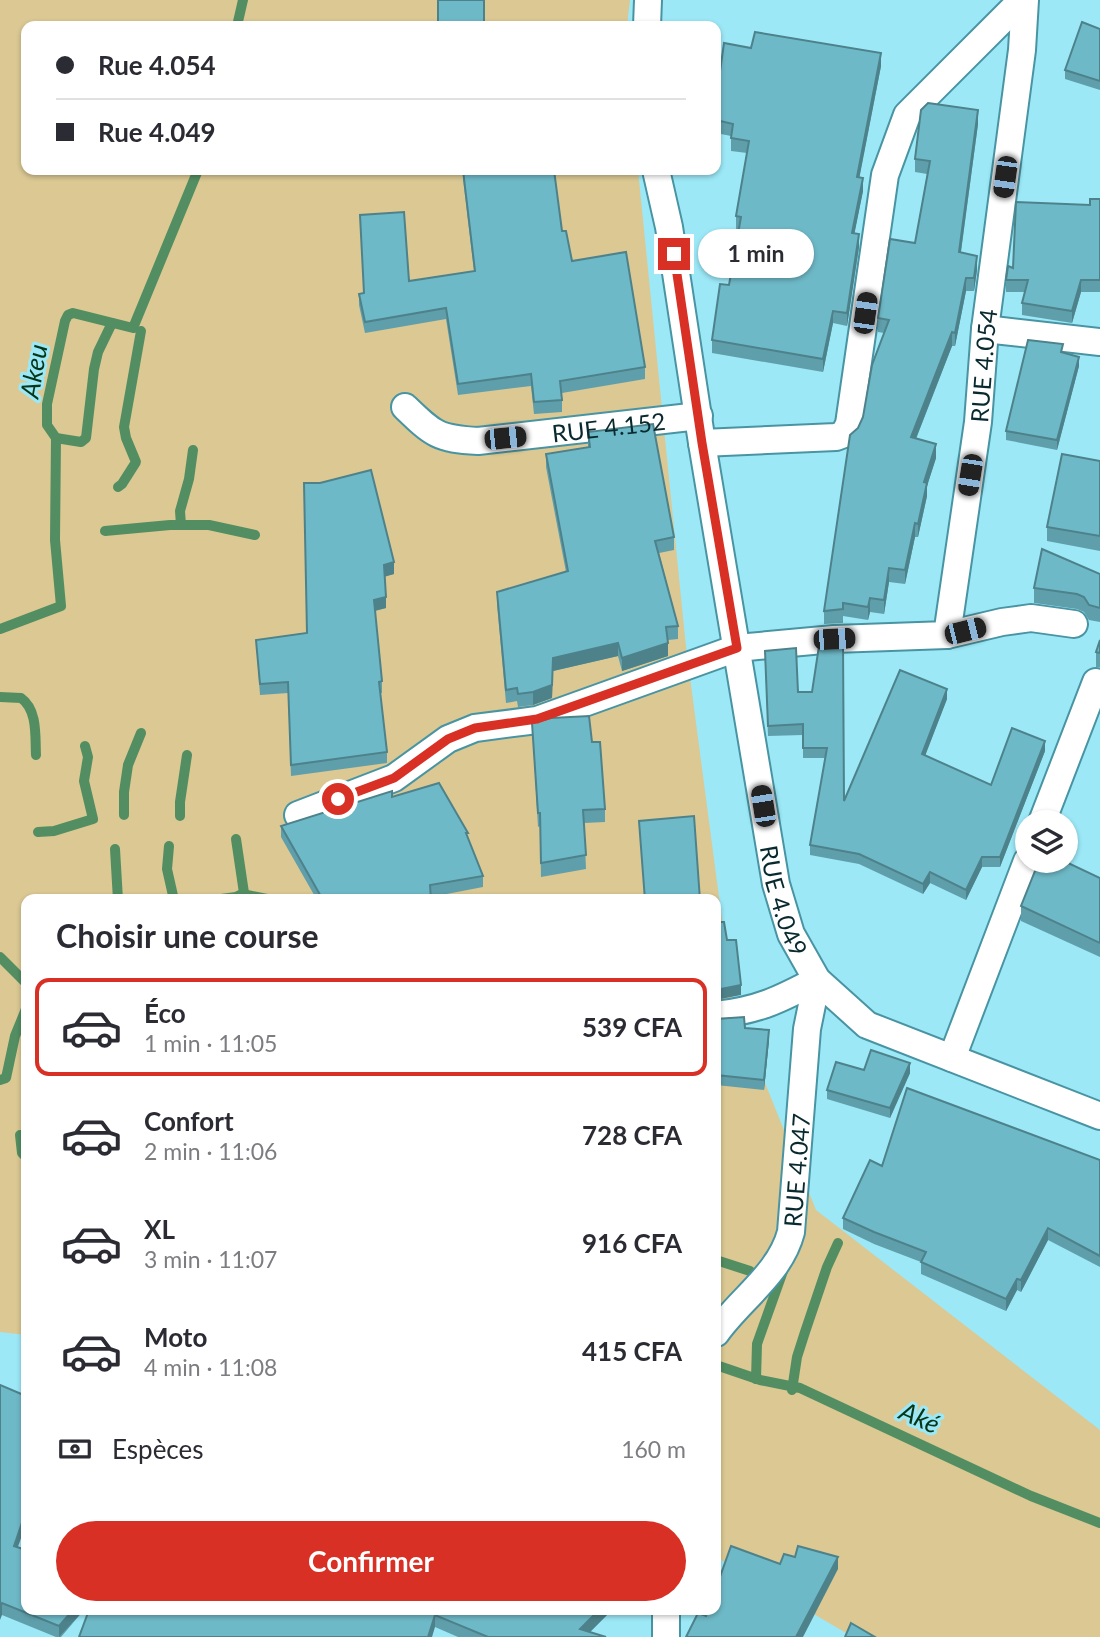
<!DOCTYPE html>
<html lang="fr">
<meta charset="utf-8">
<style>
body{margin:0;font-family:Lato,sans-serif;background:#f2f2f3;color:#2b2b33;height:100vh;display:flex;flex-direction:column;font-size:26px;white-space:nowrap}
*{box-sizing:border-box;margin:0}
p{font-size:23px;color:#7c7c81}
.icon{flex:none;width:38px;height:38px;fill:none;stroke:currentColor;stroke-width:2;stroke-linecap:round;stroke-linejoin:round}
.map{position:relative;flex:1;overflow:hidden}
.drawer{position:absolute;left:21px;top:894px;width:700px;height:721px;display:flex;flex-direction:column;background:#fff;border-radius:14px;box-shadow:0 2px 5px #0004}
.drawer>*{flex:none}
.top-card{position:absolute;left:21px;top:21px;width:700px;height:154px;border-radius:14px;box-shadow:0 2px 5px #0004;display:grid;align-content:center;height:154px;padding:0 35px;background:#fff}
.controls{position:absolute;left:1015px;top:810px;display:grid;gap:14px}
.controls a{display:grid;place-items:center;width:63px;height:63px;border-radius:50%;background:#fff;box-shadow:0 2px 5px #0004;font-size:35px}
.end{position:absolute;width:32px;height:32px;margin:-16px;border:9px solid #d93025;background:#fff;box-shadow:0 0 0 4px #fff}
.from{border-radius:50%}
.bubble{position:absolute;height:49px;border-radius:24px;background:#fff;box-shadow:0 2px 5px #0004;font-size:23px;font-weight:700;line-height:49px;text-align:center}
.car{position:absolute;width:21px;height:42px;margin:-21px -10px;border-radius:9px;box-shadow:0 0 5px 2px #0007;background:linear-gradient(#222 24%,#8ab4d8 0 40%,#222 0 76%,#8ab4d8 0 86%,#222 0)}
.top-card b{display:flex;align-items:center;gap:24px;height:66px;font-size:26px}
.top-card b+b{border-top:2px solid #e1e1e2}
.top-card i{width:18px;height:18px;background:#2b2b33}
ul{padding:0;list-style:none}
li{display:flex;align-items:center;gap:21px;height:98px;margin:0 14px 10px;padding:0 21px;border:4px solid transparent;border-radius:14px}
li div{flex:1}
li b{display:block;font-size:26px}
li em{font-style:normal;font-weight:700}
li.on{border-color:#d93025}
li>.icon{width:63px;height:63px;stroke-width:1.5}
h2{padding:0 35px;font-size:32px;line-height:84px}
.pay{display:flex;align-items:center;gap:18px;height:77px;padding:0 35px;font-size:26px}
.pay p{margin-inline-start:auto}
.button{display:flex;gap:14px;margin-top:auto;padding:14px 35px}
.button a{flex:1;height:80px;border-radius:42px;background:#d93025;color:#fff;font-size:28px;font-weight:700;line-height:80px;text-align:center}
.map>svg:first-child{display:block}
.green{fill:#dbc893}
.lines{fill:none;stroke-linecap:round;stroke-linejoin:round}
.stream{stroke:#538e62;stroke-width:10}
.minor-casing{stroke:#4994a2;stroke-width:30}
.minor{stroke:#fff;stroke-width:26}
.wall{fill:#5f9fab}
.shaded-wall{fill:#4d828b}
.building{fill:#6eb9c7;stroke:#4d828b;stroke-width:2}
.route{stroke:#d93025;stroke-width:9}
.labels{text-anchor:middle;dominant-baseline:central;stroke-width:6;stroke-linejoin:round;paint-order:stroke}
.street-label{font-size:24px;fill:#08292e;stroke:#9ce8f7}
.water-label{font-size:26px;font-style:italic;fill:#063618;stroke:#9ce8f7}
</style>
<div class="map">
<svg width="1100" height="1637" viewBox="0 0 1100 1637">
<rect width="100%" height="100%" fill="#9ce8f7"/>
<path class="green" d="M0,0H630L627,26H26V170H638L686,647L733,1003L816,1210L1100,1430V1637H853L716,1557V900H26V1335L0,1332Z"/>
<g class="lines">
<g class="stream">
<path d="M237,26L243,0"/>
<path d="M56,438L81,442L86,438L94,369L98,352L112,323"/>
<path d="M118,487L122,484L136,462L126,438L124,427L141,331"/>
<path d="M181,525L180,511L189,479L193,450"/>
<path d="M105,531L170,525H209L255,535"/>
<path d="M0,629L61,606L55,540L56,438L47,425V404L65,321L68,315L73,313L133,328L198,170"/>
<path d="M0,697L21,698C38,710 35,737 36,755"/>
<path d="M124,815V792L128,765L141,733"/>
<path d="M180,816V802L187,755"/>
<path d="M38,832L54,831L93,819L84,781L88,757L85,746"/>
<path d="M169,846L167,869L174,900"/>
<path d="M115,849L118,900"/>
<path d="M214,900L236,897L244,893L236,839"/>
<path d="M246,900L247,895L272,900"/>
<path d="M0,957L26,983"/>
<path d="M0,1080L6,1078L15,1036L26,1009"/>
<path d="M26,1135H20L22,1153L26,1157"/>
<path d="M716,1260L750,1271"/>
<path d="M716,1365L760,1380L800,1388L1031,1496L1100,1523"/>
<path d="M756,1379L757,1344L783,1271"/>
<path d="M792,1390L797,1357L805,1332L827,1267L838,1243"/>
</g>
<g class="minor-casing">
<g id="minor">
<path d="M647,26L648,0"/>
<path id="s1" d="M656,170L669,227L702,443L776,884L791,934L817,980L867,1025L1100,1116"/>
<path d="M985,329L1100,342"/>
<path id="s2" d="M405,407C433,434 438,439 478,441L699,416"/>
<path d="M702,443L836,437L844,434L849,424L885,175L907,115L1022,0"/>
<path d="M947,635L1002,622L1031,618L1074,624"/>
<path id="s3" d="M298,815L394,778L448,739L475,728L537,720L737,648L834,639L947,635L978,422L985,329L1022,50L1025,0"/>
<path d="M1042,822L1096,682"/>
<path d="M716,1015C759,1010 779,1000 817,980"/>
<path d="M952,1058L1027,861"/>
<path id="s4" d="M716,1333C740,1299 780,1274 791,1232L807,1029L817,980"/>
<path d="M666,1610V1637"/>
</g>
</g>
<use href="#minor" class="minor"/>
</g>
<g class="wall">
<path d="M1100,29V90L1065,79V70Z"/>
<path d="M751,48L881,66L859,178L863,191L854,234L859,247L847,326L833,323L823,372L712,353V340L729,285L739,230L736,229V216L747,153L731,151V136L716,133V100Z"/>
<path d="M978,124L961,252L977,270L974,291H966L955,346H952L916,439L936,458L927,486V496L918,537H915L905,584L889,582L884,614L870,612L868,620L843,616V623L824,624V611L858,428L863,417L884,333L878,332V318L915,243L927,174L915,172V159Z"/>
<path d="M463,170L562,231L572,261L645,367V379L562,393V412L534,414L531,386L458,395L446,319L365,333L359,305V294L409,281L474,271L463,179Z"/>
<path d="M1100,199V292H1081L1072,323L1022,315V303L1025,292H1006V280L1013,268L1090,205Z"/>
<path d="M1063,353L1079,366L1057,450L1006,440V431Z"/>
<path d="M588,432L674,537V550L659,553L678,626V639L668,640V656L622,671L618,656L553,671L552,698L533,705L518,707L517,701L506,703L497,604V592L566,572L546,467V454L588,447Z"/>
<path d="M1100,461V551L1047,541V527Z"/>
<path d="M304,483L394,574L385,576L386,608L375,611L382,681V693H380L387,752V763L291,776L288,693L260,695L256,640L307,633Z"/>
<path d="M1100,574V622L1089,620L1084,612L1077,609L1034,603V588Z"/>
<path d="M1100,640V667H1096V652Z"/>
<path d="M765,661L798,692H812L844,801L947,699L925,755L991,785L1045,751L1000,867H982L966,900L930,883L923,894L859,864L810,855V845L825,758H803V735L768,736Z"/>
<path d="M532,723L592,742L605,809V822L584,823L586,869L541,877L540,826L538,827Z"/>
<path d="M392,797L468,839L483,876V887L431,897V900H317L281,837V826Z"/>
<path d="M639,821L700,900H645Z"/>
<path d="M1100,878V957L1021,921V906Z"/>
<path d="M716,1019L745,1028L769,1040L764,1090L716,1085Z"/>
<path d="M864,1070L910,1073L890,1118L827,1099V1090Z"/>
<path d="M1100,1160V1267L1048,1240L1021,1292L1017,1290L1006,1311L921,1274V1262L874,1244L843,1229V1218L882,1166Z"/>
<path d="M0,1385L18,1547L84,1610L61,1637H56L2,1615Z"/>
<path d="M89,1610H612L590,1632L606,1637H458L435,1627Z"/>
</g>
<g class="shaded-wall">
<path d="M881,53V66L857,190V177Z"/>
<path d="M978,110V124L959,265V252Z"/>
<path d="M863,178V191L852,246V233Z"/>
<path d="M859,234V247L847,326V313Z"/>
<path d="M977,256V270L974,291V278Z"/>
<path d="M966,278V291L955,346V333Z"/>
<path d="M1081,280V292L1072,323V311Z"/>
<path d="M833,311V323L823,372V359Z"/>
<path d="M952,332V346L911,451V437Z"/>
<path d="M1079,357V366L1057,450V440Z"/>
<path d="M936,444V458L927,486V496L918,537V524L924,482Z"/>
<path d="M915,523V537L905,584V570Z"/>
<path d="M394,562V574L384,577V565Z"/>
<path d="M889,568V582L884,614V600Z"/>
<path d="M386,597V608L374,611V600Z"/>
<path d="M870,598V612L868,620V607Z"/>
<path d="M618,643V656L553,671L552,698L533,705V692L553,658Z"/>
<path d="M668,643V656L622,671V658Z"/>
<path d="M947,689V699L922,764V754Z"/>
<path d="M1045,741V751L1000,867V857Z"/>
<path d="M982,857V867L966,900V890Z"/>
<path d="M930,872V883L923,894V884Z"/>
<path d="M741,985V995L716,1000V990Z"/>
<path d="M769,1030V1040L764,1090V1080Z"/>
<path d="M910,1063V1073L890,1118V1108Z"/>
<path d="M1048,1228V1240L1021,1292V1280Z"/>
<path d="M1017,1279V1290L1006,1311V1299Z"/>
<path d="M26,1511V1524L14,1558V1546Z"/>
<path d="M838,1557V1569L803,1637H796Z"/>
<path d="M2,1603V1615L0,1620V1608Z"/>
<path d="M73,1610H84L59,1637V1626Z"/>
<path d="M599,1610H612L585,1637L580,1629Z"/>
<path d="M435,1615V1627L432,1637H428Z"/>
</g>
<g class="building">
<rect x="438" y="0" width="46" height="26"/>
<path d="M1082,22L1100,29V81L1065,70Z"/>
<path d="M755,32L881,53L857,177L863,178L852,233L859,234L847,313L833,311L823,359L712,340L720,284L729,285L741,217L736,216L749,141L731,138L733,124L716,120V100L724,43L751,48Z"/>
<path d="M928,103L978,110L959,252L977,256L974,278H966L955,333L952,332L911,437L936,444L924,482L927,483L918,524L915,523L905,570L889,568L884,600L870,598L868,607L843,603V609L824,611L850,435L858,428L863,417L872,365L889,320L878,318L890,239L915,243L930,161L915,159L921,110Z"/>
<path d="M463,170H554L562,231H566L572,261L626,252L645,367L560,381L562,400L534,402L531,374L458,384L446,308L365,322L359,294L364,293L360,215L404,212L409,281L475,271Z"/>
<path d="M1090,199H1100V280H1081L1072,311L1022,303L1028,280H1006L1008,266L1013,268L1016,202L1090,205Z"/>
<path d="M1028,340L1063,344L1061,352L1079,357L1057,440L1006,431Z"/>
<path d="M653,424L674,537L655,541L678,626L666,627L668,643L622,658L618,643L553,658L552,685L533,692L518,694L517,688L506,690L497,592L568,571L546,454L590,447L588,432Z"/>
<path d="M1062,454L1100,461V536L1047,527Z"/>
<path d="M371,470L394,562L384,565L386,597L374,600L382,681L379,682L387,752L291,765L288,682L260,684L256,640L307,633L304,483H320Z"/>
<path d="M1042,549L1100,574V608L1089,605L1084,597L1077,594L1034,588Z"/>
<path d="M1100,640V653L1096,652Z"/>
<path d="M843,644L844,801L900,670L947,689L922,754L991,785L1012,728L1045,741L1000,857H982L966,890L930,872L923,884L859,854L810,845L827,748H803V724L768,726L765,651L796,648L798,692H812L819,646Z"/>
<path d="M589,716L592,742H600L605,809L583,810L586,855L541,863L540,813H538L532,723L551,718Z"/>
<path d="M439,783L468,833H466L483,876L430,885L431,900H323L281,826L392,791V797Z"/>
<path d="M694,816L700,900H645L639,821Z"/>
<path d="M1039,861H1064L1100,878V943L1021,906Z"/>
<path d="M716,922H724L727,940H736L741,985L716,990Z"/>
<path d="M744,1017L745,1028L769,1030L764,1080L716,1075V1019Z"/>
<path d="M871,1050L910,1063L890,1108L827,1090L836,1062L864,1070Z"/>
<path d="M907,1088L1100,1160V1256L1048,1228L1021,1280L1017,1279L1006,1299L921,1262L926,1252L874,1232L843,1218L870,1160L882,1166Z"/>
<path d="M0,1385L26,1396V1511L14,1546L26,1550V1610H73L59,1626L2,1603L0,1608Z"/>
<path d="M731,1546L780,1564L784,1554L795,1557L798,1546L838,1557L796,1637H686L698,1613L706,1616L708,1610H716V1588Z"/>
<path d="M89,1610H599L580,1629L606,1637H488L435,1615L428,1637H79Z"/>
<path d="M851,1623L875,1637H845Z"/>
</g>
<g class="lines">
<path class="route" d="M338,799L394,778L448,739L475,728L537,719L737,648L702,443L674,254"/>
</g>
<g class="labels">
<g class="street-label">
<text stroke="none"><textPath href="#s3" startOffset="956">RUE 4.054</textPath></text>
<text stroke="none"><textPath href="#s2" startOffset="215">RUE 4.152</textPath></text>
<text stroke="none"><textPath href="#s1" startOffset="742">RUE 4.049</textPath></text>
<text stroke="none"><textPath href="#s4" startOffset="189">RUE 4.047</textPath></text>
</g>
<g class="water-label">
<text transform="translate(33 371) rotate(-80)">Akeu</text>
<text transform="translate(920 1417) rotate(24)">Aké</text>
</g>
</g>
</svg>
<div class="controls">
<a><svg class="icon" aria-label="layers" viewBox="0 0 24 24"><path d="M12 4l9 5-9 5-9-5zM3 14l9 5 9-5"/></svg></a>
</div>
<i class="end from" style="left:338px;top:799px"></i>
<i class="end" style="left:674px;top:254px"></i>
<div class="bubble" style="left:698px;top:229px;width:116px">1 min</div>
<i class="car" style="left:1005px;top:177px;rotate:188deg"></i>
<i class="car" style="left:865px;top:313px;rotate:8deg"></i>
<i class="car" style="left:505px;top:438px;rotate:84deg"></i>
<i class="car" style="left:970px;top:475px;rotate:189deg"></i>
<i class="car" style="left:965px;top:631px;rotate:76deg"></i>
<i class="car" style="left:834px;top:639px;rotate:87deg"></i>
<i class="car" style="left:763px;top:806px;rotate:351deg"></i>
<div class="top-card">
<b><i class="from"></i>Rue 4.054</b>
<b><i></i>Rue 4.049</b>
</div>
<section class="drawer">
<h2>Choisir une course</h2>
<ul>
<li class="on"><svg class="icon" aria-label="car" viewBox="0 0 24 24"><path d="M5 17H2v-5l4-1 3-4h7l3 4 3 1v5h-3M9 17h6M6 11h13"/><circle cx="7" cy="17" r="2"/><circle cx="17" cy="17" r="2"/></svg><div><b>Éco</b><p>1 min · 11:05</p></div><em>539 CFA</em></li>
<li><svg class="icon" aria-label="car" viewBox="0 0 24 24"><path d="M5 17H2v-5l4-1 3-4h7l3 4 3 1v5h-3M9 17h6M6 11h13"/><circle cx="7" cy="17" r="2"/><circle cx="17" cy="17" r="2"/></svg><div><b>Confort</b><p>2 min · 11:06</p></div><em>728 CFA</em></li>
<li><svg class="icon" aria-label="car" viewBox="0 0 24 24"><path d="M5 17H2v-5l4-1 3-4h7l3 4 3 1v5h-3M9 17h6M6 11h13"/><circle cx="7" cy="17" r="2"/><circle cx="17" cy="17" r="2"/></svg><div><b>XL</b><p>3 min · 11:07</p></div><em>916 CFA</em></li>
<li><svg class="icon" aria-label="car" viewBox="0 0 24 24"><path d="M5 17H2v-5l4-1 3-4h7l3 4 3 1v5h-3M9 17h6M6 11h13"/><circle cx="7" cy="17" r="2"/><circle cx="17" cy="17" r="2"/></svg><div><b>Moto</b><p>4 min · 11:08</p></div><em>415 CFA</em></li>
</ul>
<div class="pay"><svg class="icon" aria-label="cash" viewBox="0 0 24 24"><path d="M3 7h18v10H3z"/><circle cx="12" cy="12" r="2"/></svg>Espèces<p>160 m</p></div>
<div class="button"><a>Confirmer</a></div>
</section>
</div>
